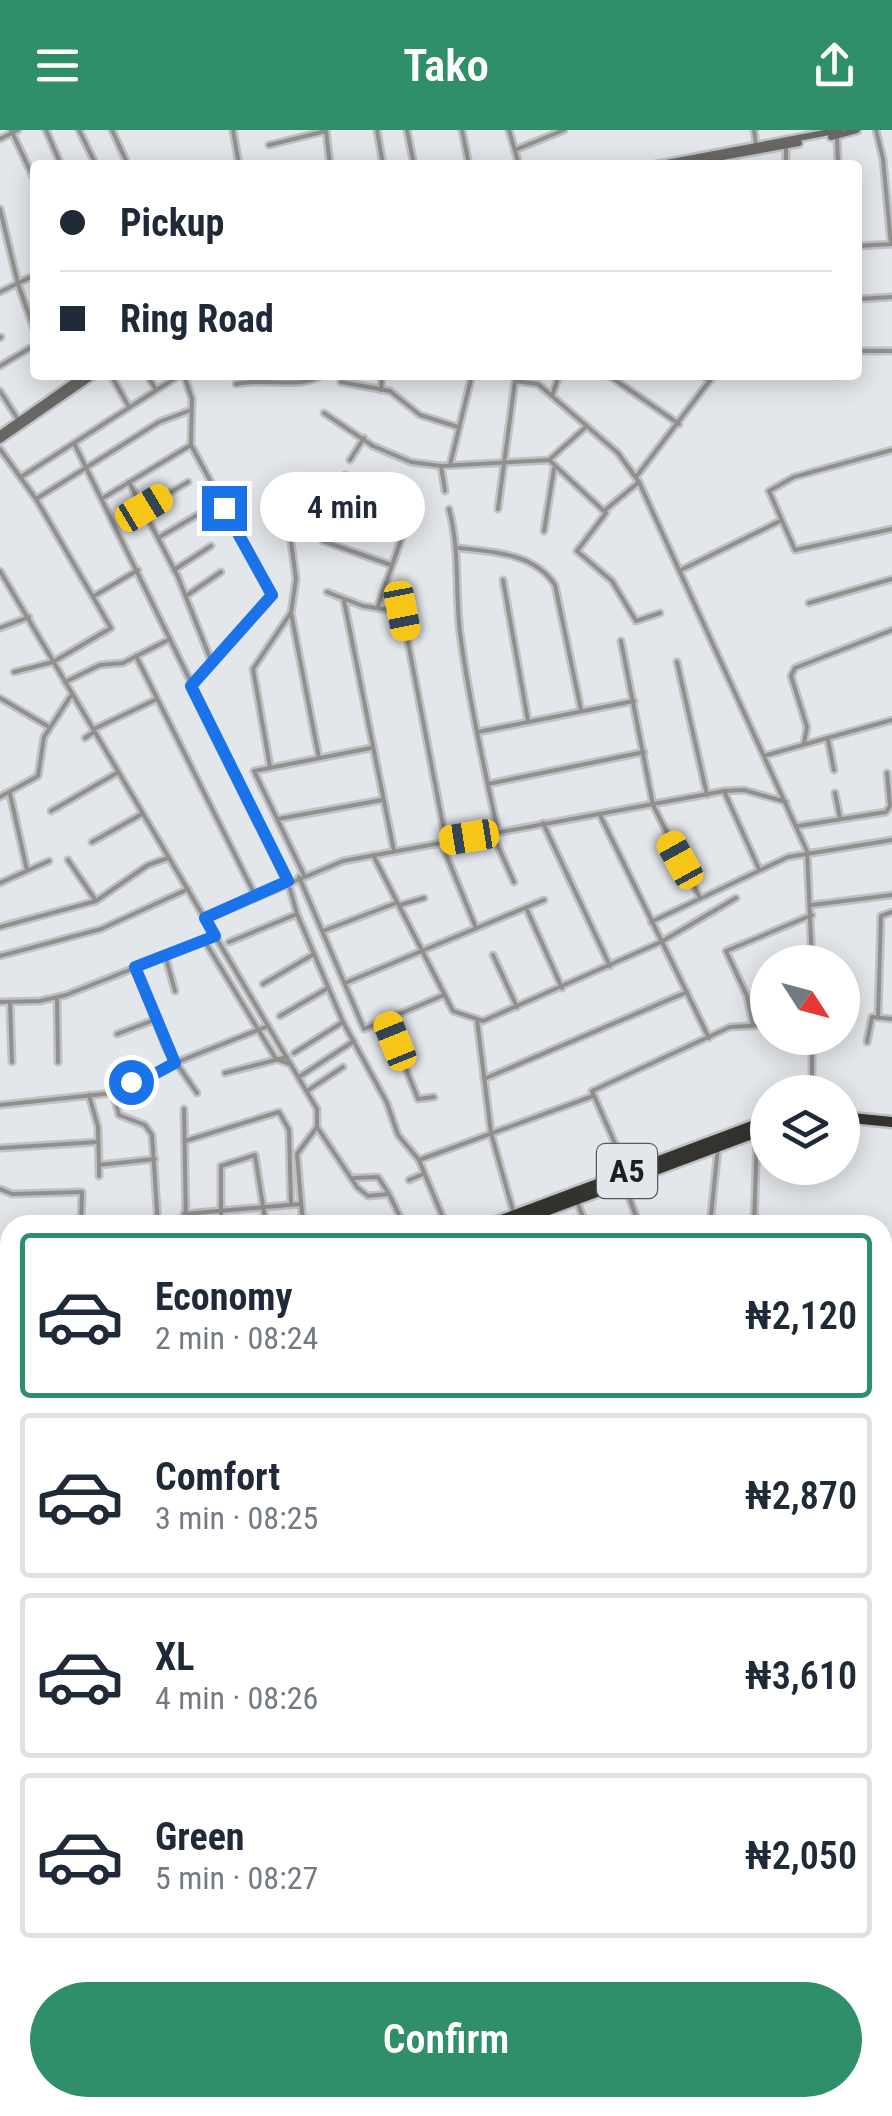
<!DOCTYPE html>
<meta charset="utf-8">
<style>
body{margin:0;font-family:"Roboto Condensed",sans-serif;background:#f6f6f7;color:#1f2937;height:100vh;display:flex;flex-direction:column;font-size:38px;white-space:nowrap}
*{box-sizing:border-box;margin:0}
p{font-size:32px;color:#747a83}
.icon{flex:none;width:55px;height:55px;fill:none;stroke:currentColor;stroke-width:2;stroke-linecap:round;stroke-linejoin:round}
.map{position:relative;flex:1;overflow:hidden}
.panel{position:absolute;left:0px;top:1085px;width:892px;height:902px;display:flex;flex-direction:column;background:#fff;border-radius:30px 30px 0 0;box-shadow:0 5px 25px #0003}
.panel>*{flex:none}
.top-card{position:absolute;left:30px;top:30px;width:832px;height:220px;border-radius:10px;box-shadow:0 5px 25px #0003;display:grid;align-content:center;height:220px;padding:0 30px;background:#fff}
.needle{width:65px;rotate:126deg}
.controls{position:absolute;left:750px;top:815px;display:grid;gap:20px}
.controls a{display:grid;place-items:center;width:110px;height:110px;border-radius:50%;background:#fff;box-shadow:0 5px 25px #0003;font-size:50px}
.end{position:absolute;width:45px;height:45px;margin:-22px;border:12px solid #1a73e8;background:#fff;box-shadow:0 0 0 5px #fff}
.from{border-radius:50%}
.bubble{position:absolute;height:70px;border-radius:35px;background:#fff;box-shadow:0 5px 25px #0003;font-size:32px;font-weight:600;line-height:70px;text-align:center}
.car{position:absolute;width:30px;height:60px;margin:-30px -15px;border-radius:12px;box-shadow:0 0 8px 2px #0007;background:linear-gradient(#f5c518 24%,#345 0 40%,#f5c518 0 76%,#345 0 86%,#f5c518 0)}
.top-card b{display:flex;align-items:center;gap:35px;height:95px;font-size:38px}
.top-card b+b{border-top:2px solid #e0e1e3}
.top-card i{width:25px;height:25px;background:#1f2937}
ul{padding:18px 0 0;list-style:none}
li{display:flex;align-items:center;gap:30px;height:165px;margin:0 20px 15px;padding:0 10px;border:5px solid #e0e1e3;border-radius:10px}
li div{flex:1}
li b{display:block;font-size:38px}
li em{font-style:normal;font-weight:600}
li.active{border-color:#2f8f69}
li>.icon{width:90px;height:90px;stroke-width:1.5}
.button{display:flex;gap:20px;margin-top:auto;padding:20px 30px}
.button a{flex:1;height:115px;border-radius:60px;background:#2f8f69;color:#fff;font-size:40px;font-weight:600;line-height:115px;text-align:center}
header{display:flex;justify-content:space-between;align-items:center;height:130px;padding:0 30px;background:#2f8f69;color:#fff;font-size:45px;font-weight:600}
.map>svg:first-child{display:block}
.lines{fill:none;stroke-linecap:round;stroke-linejoin:round}
.street-casing{stroke:#bfc2c5;stroke-width:9}
.secondary-casing{stroke:#bfc2c5;stroke-width:11}
.highway-casing{stroke:#bfc2c5;stroke-width:15}
.street{stroke:#91908e;stroke-width:4}
.secondary{stroke:#696765;stroke-width:6}
.highway{stroke:#353330;stroke-width:10}
.route{stroke:#1a73e8;stroke-width:12}
.labels{text-anchor:middle;dominant-baseline:central;stroke-width:10;stroke-linejoin:round;paint-order:stroke}
.shield{fill:#e3e6ea;stroke:#585a5c;stroke-width:2.5}
.shield-label{font-size:32px;font-weight:bold;fill:#1d1e1f}
</style>
<header><svg class="icon" aria-label="menu" viewBox="0 0 24 24"><path d="M4 6h16M4 12h16M4 18h16"/></svg>Tako<svg class="icon" aria-label="share" viewBox="0 0 24 24"><path d="M12 15V3M7 8l5-5 5 5M5 13v7h14v-7"/></svg></header>
<div class="map">
<svg width="892" height="1986" viewBox="0 0 892 1986">
<rect width="100%" height="100%" fill="#e3e6ea"/>
<g class="lines">
<g class="street-casing">
<g id="street">
<path d="M11,0L35,51"/>
<path d="M46,0L61,35"/>
<path d="M79,0L96,35"/>
<path d="M112,0L128,35"/>
<path d="M233,0L239,35"/>
<path d="M326,0L330,35"/>
<path d="M377,0L383,35"/>
<path d="M407,0L414,35"/>
<path d="M462,0L469,35"/>
<path d="M509,0L519,35"/>
<path d="M754,0L756,15"/>
<path d="M876,0L883,29L891,114"/>
<path d="M837,6L838,35"/>
<path d="M0,9L18,0"/>
<path d="M269,15L326,1"/>
<path d="M786,16V35"/>
<path d="M515,20L564,0"/>
<path d="M0,79L18,154L35,202"/>
<path d="M858,116L892,114"/>
<path d="M0,162L35,145"/>
<path d="M858,169L892,167"/>
<path d="M0,208L1,207"/>
<path d="M858,221H892"/>
<path d="M0,236L35,215"/>
<path d="M111,245L129,277"/>
<path d="M147,245L155,258"/>
<path d="M184,245L192,269L191,315L272,465L191,556"/>
<path d="M608,245L679,294"/>
<path d="M702,245L710,251"/>
<path d="M341,252L390,261L420,285L458,297"/>
<path d="M236,254C264,247 298,260 323,245"/>
<path d="M381,260L382,245"/>
<path d="M0,261L19,291"/>
<path d="M552,266L559,245"/>
<path d="M324,283L373,316L411,332L441,336L549,330L587,296"/>
<path d="M74,313L288,751"/>
<path d="M0,319L36,369L111,498L53,532L14,542"/>
<path d="M892,320L794,347L769,361L795,420L892,399"/>
<path d="M350,330L364,308"/>
<path d="M549,330L606,383L577,421L612,451L636,491L660,483"/>
<path d="M450,335L472,245"/>
<path d="M441,336L445,361"/>
<path d="M345,345L323,411L391,435"/>
<path d="M21,347L180,245"/>
<path d="M636,347L714,245"/>
<path d="M129,352L178,447L212,533"/>
<path d="M339,362L409,387L378,476"/>
<path d="M103,368L191,315"/>
<path d="M36,369L159,292L191,280"/>
<path d="M144,378L188,352"/>
<path d="M449,379C460,420 455,461 460,503C469,570 484,636 498,702"/>
<path d="M498,379L515,251L538,254L618,323L639,352L807,721L812,832"/>
<path d="M604,381L639,352"/>
<path d="M544,401L554,339"/>
<path d="M158,408L199,384"/>
<path d="M291,412L296,449L291,483L319,628"/>
<path d="M459,418C494,422 534,423 555,455L581,580"/>
<path d="M174,440L211,416"/>
<path d="M681,440L780,391"/>
<path d="M0,441L317,979V997L297,1024L303,1095"/>
<path d="M503,450L528,591"/>
<path d="M327,462L363,476L409,483"/>
<path d="M94,466L138,440"/>
<path d="M186,466L221,442"/>
<path d="M344,471L394,721"/>
<path d="M809,473L892,449"/>
<path d="M402,481L446,711"/>
<path d="M0,498L29,487"/>
<path d="M621,511L653,675L699,766"/>
<path d="M136,526L255,765"/>
<path d="M677,532L707,665"/>
<path d="M65,552L100,535L123,533L170,509"/>
<path d="M0,568L49,597"/>
<path d="M94,599L157,569"/>
<path d="M478,602L634,571"/>
<path d="M85,608L94,602"/>
<path d="M828,610L834,640"/>
<path d="M804,613L807,597L791,546L795,538L892,500"/>
<path d="M767,625L892,590"/>
<path d="M270,637L253,539L290,484"/>
<path d="M488,654L644,622"/>
<path d="M724,661L759,739"/>
<path d="M835,663L840,688"/>
<path d="M10,664L27,740"/>
<path d="M0,667L38,646L44,607L72,564"/>
<path d="M51,681L117,643"/>
<path d="M600,685L709,908"/>
<path d="M278,689L382,670"/>
<path d="M543,693L610,836"/>
<path d="M798,696L886,682L890,676L887,643"/>
<path d="M492,703L514,752"/>
<path d="M92,712L142,684"/>
<path d="M441,712L476,798"/>
<path d="M373,725L453,881L483,891L661,812L736,768"/>
<path d="M68,730L96,771"/>
<path d="M304,745L254,641L371,618"/>
<path d="M299,747L364,899L444,865"/>
<path d="M0,753L49,731"/>
<path d="M290,759L297,784"/>
<path d="M400,775L424,768"/>
<path d="M812,775L892,765"/>
<path d="M527,780L562,858"/>
<path d="M205,789L343,731L724,661L744,660L786,672"/>
<path d="M651,792L788,727L892,710"/>
<path d="M0,797L96,771L148,735L168,728"/>
<path d="M323,801L396,773"/>
<path d="M204,810L276,929L290,934"/>
<path d="M229,812L297,784L343,892L294,923"/>
<path d="M165,825L175,861"/>
<path d="M493,825L517,877"/>
<path d="M0,826L101,799L188,759"/>
<path d="M135,837L166,918L197,963"/>
<path d="M345,853L544,770"/>
<path d="M263,854L314,824"/>
<path d="M57,868L58,932"/>
<path d="M0,872L40,871L66,865L213,807"/>
<path d="M10,872L12,932"/>
<path d="M280,886L328,858"/>
<path d="M878,887L881,786L892,782"/>
<path d="M386,889L418,969L434,967"/>
<path d="M477,890L491,1003L513,1081"/>
<path d="M343,892L387,973L398,1005L419,1030L446,1095"/>
<path d="M753,895L747,866L726,821L812,785"/>
<path d="M117,904L157,889"/>
<path d="M812,908V962"/>
<path d="M867,912L872,887L892,889"/>
<path d="M225,943L287,927"/>
<path d="M299,947L354,911"/>
<path d="M484,949L687,862"/>
<path d="M307,961L343,937"/>
<path d="M113,963L119,985L145,995L152,1005L158,1095"/>
<path d="M89,965L98,997L99,1035"/>
<path d="M0,975L113,963L127,952L136,955L175,933L268,896"/>
<path d="M184,979L186,1095"/>
<path d="M317,997L357,1057L368,1066L389,1064L404,1095"/>
<path d="M185,1011L279,982L289,1000L291,1075"/>
<path d="M0,1018L98,1012"/>
<path d="M419,1030L593,966"/>
<path d="M627,1041L592,961L730,897L768,895"/>
<path d="M99,1046V1035L155,1029"/>
<path d="M354,1048L378,1047L389,1064"/>
<path d="M409,1050L423,1044"/>
<path d="M625,1055L639,1095"/>
<path d="M0,1059L12,1064L82,1062L81,1095"/>
<path d="M578,1074L586,1095"/>
<path d="M184,1084L301,1074"/>
<path d="M295,1092L296,1095"/>
<path d="M221,1095V1036L255,1025L266,1095"/>
<path d="M710,1095L718,1018"/>
<path d="M754,1095L757,1006"/>
<path d="M882,1192L892,1194"/>
<path d="M882,1240L892,1256"/>
<path d="M882,1260L892,1256"/>
<path d="M882,1287L892,1289"/>
<path d="M882,1300H892"/>
<path d="M882,1353H892"/>
<path d="M0,1380L10,1390"/>
<path d="M882,1401L892,1400"/>
<path d="M882,1450L892,1451"/>
<path d="M883,1547L892,1549"/>
<path d="M0,1567L10,1561"/>
<path d="M882,1598H892"/>
<path d="M0,1615L10,1608"/>
<path d="M0,1623L10,1635"/>
<path d="M882,1646L892,1644"/>
<path d="M882,1699L892,1697"/>
<path d="M882,1753L892,1751"/>
<path d="M882,1821L892,1831"/>
<path d="M0,1852L10,1873"/>
<path d="M882,1882L892,1888"/>
<path d="M0,1891L10,1885"/>
<path d="M882,1922L892,1912"/>
<path d="M0,1961L10,1986"/>
<path d="M882,1973L892,1968"/>
<path d="M58,1978L62,1986"/>
<path d="M180,1978L181,1986"/>
<path d="M428,1978H441"/>
<path d="M564,1978L567,1986"/>
<path d="M619,1978V1986"/>
<path d="M700,1978H711"/>
<path d="M721,1978L762,1986"/>
<path d="M878,1978L880,1986"/>
<path d="M119,1981L132,1978"/>
<path d="M241,1984L250,1986"/>
<path d="M470,1986L472,1978"/>
<path d="M523,1986L525,1978"/>
<path d="M823,1986L826,1978"/>
<path d="M859,1986L875,1978"/>
</g>
</g>
<g class="secondary-casing">
<g id="secondary">
<path d="M831,7L857,0"/>
<path d="M656,35L840,0"/>
<path d="M678,35L799,13"/>
<path d="M0,304L84,245"/>
<path d="M0,310L94,245"/>
<path d="M0,1213L10,1237"/>
<path d="M0,1224L10,1249"/>
</g>
</g>
<g class="highway-casing">
<g id="highway">
<path d="M842,987L892,992"/>
<path d="M488,1095L768,990"/>
<path d="M508,1095L768,998"/>
<path d="M0,1284L10,1280"/>
<path d="M0,1292L10,1288"/>
</g>
</g>
<use href="#street" class="street"/>
<use href="#secondary" class="secondary"/>
<use href="#highway" class="highway"/>
</g>
<g class="lines">
<path class="route" d="M131,952L136,954L175,933L135,837L215,806L205,788L288,751L191,556L272,465L224,378"/>
</g>
<g class="labels">
<rect class="shield" x="597" y="1014" width="60" height="54" rx="8"/>
<g class="shield-label">
<text x="627" y="1041">A5</text>
</g>
</g>
</svg>
<div class="controls">
<a><svg class="needle" viewBox="-14 -14 28 28"><path d="M0-13l5 13h-10z" fill="#e53935"/><path d="M0 13l5-13h-10z" fill="#747a83"/></svg></a>
<a><svg class="icon" aria-label="layers" viewBox="0 0 24 24"><path d="M12 4l9 5-9 5-9-5zM3 14l9 5 9-5"/></svg></a>
</div>
<i class="end from" style="left:131px;top:952px"></i>
<i class="end" style="left:224px;top:378px"></i>
<div class="bubble" style="left:260px;top:342px;width:165px">4 min</div>
<i class="car" style="left:144px;top:378px;rotate:59deg"></i>
<i class="car" style="left:402px;top:481px;rotate:169deg"></i>
<i class="car" style="left:469px;top:707px;rotate:261deg"></i>
<i class="car" style="left:680px;top:730px;rotate:331deg"></i>
<i class="car" style="left:395px;top:911px;rotate:338deg"></i>
<div class="top-card">
<b><i class="from"></i>Pickup</b>
<b><i></i>Ring Road</b>
</div>
<section class="panel">
<ul>
<li class="active"><svg class="icon" aria-label="car" viewBox="0 0 24 24"><path d="M5 17H2v-5l4-1 3-4h7l3 4 3 1v5h-3M9 17h6M6 11h13"/><circle cx="7" cy="17" r="2"/><circle cx="17" cy="17" r="2"/></svg><div><b>Economy</b><p>2 min · 08:24</p></div><em>₦2,120</em></li>
<li><svg class="icon" aria-label="car" viewBox="0 0 24 24"><path d="M5 17H2v-5l4-1 3-4h7l3 4 3 1v5h-3M9 17h6M6 11h13"/><circle cx="7" cy="17" r="2"/><circle cx="17" cy="17" r="2"/></svg><div><b>Comfort</b><p>3 min · 08:25</p></div><em>₦2,870</em></li>
<li><svg class="icon" aria-label="car" viewBox="0 0 24 24"><path d="M5 17H2v-5l4-1 3-4h7l3 4 3 1v5h-3M9 17h6M6 11h13"/><circle cx="7" cy="17" r="2"/><circle cx="17" cy="17" r="2"/></svg><div><b>XL</b><p>4 min · 08:26</p></div><em>₦3,610</em></li>
<li><svg class="icon" aria-label="car" viewBox="0 0 24 24"><path d="M5 17H2v-5l4-1 3-4h7l3 4 3 1v5h-3M9 17h6M6 11h13"/><circle cx="7" cy="17" r="2"/><circle cx="17" cy="17" r="2"/></svg><div><b>Green</b><p>5 min · 08:27</p></div><em>₦2,050</em></li>
</ul>
<div class="button"><a>Confirm</a></div>
</section>
</div>
